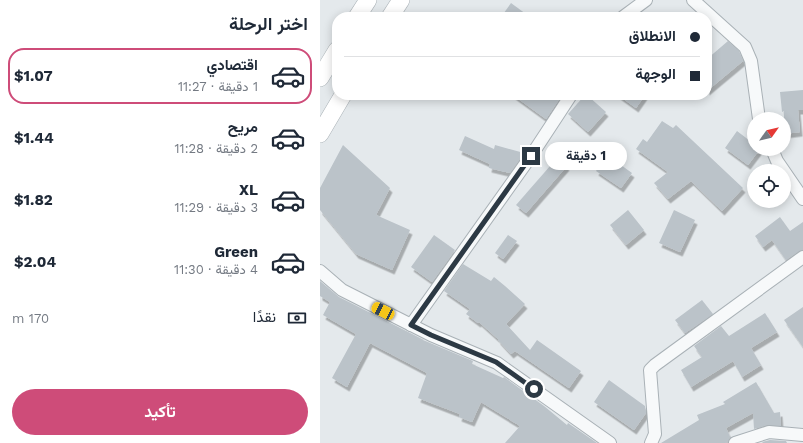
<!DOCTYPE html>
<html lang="ar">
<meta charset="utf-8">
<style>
body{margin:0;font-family:"Work Sans",Vazirmatn,sans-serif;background:#f2f2f3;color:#1f2937;direction:rtl;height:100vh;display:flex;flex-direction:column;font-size:15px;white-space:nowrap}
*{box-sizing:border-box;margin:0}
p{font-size:13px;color:#747a83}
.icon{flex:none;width:22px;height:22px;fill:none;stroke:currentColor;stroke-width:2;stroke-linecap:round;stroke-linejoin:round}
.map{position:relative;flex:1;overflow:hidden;direction:ltr}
.side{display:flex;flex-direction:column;background:#fff;width:320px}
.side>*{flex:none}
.top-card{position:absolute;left:12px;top:12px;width:380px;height:88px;border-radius:16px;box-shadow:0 2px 10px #0003;direction:rtl;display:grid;align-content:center;height:88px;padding:0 12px;background:#fff}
.needle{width:26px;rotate:56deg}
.tools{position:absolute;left:427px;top:112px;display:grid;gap:8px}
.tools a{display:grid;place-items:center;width:44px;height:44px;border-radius:50%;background:#fff;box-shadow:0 2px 10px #0003;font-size:20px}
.end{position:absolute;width:18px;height:18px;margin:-9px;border:5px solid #2c3944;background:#fff;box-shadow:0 0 0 2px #fff}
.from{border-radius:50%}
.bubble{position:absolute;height:28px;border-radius:14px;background:#fff;box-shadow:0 2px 10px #0003;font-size:13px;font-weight:700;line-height:28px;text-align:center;direction:rtl}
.car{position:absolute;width:12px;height:24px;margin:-12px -6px;border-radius:5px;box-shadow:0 0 3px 1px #0007;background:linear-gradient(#f5c518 24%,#345 0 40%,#f5c518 0 76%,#345 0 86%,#f5c518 0)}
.top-card b{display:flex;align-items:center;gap:14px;height:38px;font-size:15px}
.top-card b+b{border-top:1px solid #e0e1e3}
.top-card i{width:10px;height:10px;background:#1f2937}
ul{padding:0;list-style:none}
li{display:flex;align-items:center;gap:12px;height:56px;margin:0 8px 6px;padding:0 4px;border:2px solid transparent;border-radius:16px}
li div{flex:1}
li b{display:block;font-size:15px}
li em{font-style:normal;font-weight:700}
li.active{border-color:#ce4c79}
li>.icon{width:36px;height:36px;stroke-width:1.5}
h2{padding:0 12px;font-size:18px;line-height:48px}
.pay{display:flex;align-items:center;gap:10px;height:44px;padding:0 12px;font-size:15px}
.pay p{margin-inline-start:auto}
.action{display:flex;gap:8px;margin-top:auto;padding:8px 12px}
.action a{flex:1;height:46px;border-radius:24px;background:#ce4c79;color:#fff;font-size:16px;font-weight:700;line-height:46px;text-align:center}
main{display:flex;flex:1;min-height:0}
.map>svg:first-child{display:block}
.building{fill:#bbc3c9;filter:url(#shadow)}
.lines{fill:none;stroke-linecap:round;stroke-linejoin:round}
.street-casing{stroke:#a9b1b6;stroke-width:14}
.secondary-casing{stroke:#a9b1b6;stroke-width:18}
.street{stroke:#f7f9fa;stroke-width:12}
.secondary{stroke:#fff;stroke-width:17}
.route{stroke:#2c3944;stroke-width:5}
</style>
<main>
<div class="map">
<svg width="483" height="443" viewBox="0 0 483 443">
<defs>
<filter id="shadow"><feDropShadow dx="2.5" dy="4.5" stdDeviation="0" flood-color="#0004"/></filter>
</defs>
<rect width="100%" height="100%" fill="#e4e9ec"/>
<g class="building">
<path d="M191,3L210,17H181Z"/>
<path d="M408,41L419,51L423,61L387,91V59Z"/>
<path d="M483,90V110H478L480,132L464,134V111L462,112L460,92Z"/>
<path d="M193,95H242L226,119Z"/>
<path d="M265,95H267L286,112L268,132L248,114Z"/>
<path d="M298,95H325L316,108Z"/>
<path d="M342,121L353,128L356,125L423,188L402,211L371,181L348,199L334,183L348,172L316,149L323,139L327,142Z"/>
<path d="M417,131L434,144V149H440L428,165L405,148Z"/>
<path d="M145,136L174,149L175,145L204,153L190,173L169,168L170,164L139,150Z"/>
<path d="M23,145L70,188L56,215L90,230L72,270L36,254L0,210V188Z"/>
<path d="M287,155L312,173L301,188L276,171Z"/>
<path d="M237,158L247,166L206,213L196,205Z"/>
<path d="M308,210L324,230L306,245L290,225Z"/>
<path d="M354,210L375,220L360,252L339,243Z"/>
<path d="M460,217L470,231L483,222V250L479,251L466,260L452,240L443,247L435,236Z"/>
<path d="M114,235L135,250L112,282L91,267Z"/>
<path d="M188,235L197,241L183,259L175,253Z"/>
<path d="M143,264L171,281L174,277L185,286L205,304L186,324L210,350L217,340L261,371L249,388L195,351L191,354L178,340V339L159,322L158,323L146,314L150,309L124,291Z"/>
<path d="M0,281L19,297L104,340H103L153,361L152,364L183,378L184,377L224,406L247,425L248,423L277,443H185L200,426L161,402L152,422L139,417L140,414L98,398L107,373L50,343L27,387L12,378L36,334L3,315L10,302L0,296Z"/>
<path d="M382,300L393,314L365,333L355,320Z"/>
<path d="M483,307V347L464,320Z"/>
<path d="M445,313L457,332L431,348L441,365L422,377L413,361L371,387L361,370L382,357L374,346L401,326L409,336Z"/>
<path d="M289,380L325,406L326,413L314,430L274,402Z"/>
<path d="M436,382L454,413L460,412L461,426L447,425L434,429L433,413L406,428L410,437L408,442L404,443H341L379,420L377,415L405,404L403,402Z"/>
<path d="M450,440L466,441L467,443H443L442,442Z"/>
</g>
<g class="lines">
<g class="street-casing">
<g id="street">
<path d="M373,0L425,47L431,61L439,119"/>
<path d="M303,17L326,0"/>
<path d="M452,149L457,161L483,199"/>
<path d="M0,271L22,290L111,335L177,363L290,443"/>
<path d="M91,325L211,156L251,95"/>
<path d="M331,443L335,434L330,370L335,365L483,257"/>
<path d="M415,443L449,432L483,435"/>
</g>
</g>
<g class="secondary-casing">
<g id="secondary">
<path d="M37,17L48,0"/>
<path d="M70,17L81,0"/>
<path d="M0,78L17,50"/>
<path d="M0,134L23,95"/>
</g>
</g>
<use href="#street" class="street"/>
<use href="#secondary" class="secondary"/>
</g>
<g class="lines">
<path class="route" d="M211,156L91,325L111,335L176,362L214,389"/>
</g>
</svg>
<div class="tools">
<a><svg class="needle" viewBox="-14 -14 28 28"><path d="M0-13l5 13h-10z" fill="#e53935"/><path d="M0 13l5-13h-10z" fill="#747a83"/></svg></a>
<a><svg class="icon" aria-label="locate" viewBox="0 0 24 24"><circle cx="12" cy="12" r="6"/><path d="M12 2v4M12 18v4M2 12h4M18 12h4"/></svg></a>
</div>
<i class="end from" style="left:214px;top:389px"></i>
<i class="end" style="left:211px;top:156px"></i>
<div class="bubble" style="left:225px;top:142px;width:82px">1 دقيقة</div>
<i class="car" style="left:63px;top:311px;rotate:297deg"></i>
<div class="top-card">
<b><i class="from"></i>الانطلاق</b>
<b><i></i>الوجهة</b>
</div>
</div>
<section class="side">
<h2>اختر الرحلة</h2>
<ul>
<li class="active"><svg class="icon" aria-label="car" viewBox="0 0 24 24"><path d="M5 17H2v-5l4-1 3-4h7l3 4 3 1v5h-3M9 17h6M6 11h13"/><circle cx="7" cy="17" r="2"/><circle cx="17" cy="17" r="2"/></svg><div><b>اقتصادي</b><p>1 دقيقة · 11:27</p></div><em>$1.07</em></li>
<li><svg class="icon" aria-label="car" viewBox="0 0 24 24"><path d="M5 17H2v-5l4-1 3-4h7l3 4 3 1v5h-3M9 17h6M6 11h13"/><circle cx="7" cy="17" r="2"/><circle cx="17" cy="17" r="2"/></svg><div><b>مريح</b><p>2 دقيقة · 11:28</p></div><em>$1.44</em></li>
<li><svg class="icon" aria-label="car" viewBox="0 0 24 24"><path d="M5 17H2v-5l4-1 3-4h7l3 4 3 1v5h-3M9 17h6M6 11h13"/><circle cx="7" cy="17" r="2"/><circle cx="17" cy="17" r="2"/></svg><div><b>XL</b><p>3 دقيقة · 11:29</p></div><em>$1.82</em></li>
<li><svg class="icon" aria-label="car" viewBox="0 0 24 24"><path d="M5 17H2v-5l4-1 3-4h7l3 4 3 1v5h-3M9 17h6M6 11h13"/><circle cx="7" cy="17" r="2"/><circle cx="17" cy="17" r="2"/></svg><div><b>Green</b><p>4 دقيقة · 11:30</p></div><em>$2.04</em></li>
</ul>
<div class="pay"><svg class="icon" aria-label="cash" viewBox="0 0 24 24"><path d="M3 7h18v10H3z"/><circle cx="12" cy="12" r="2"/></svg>نقدًا<p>170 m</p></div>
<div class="action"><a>تأكيد</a></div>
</section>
</main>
